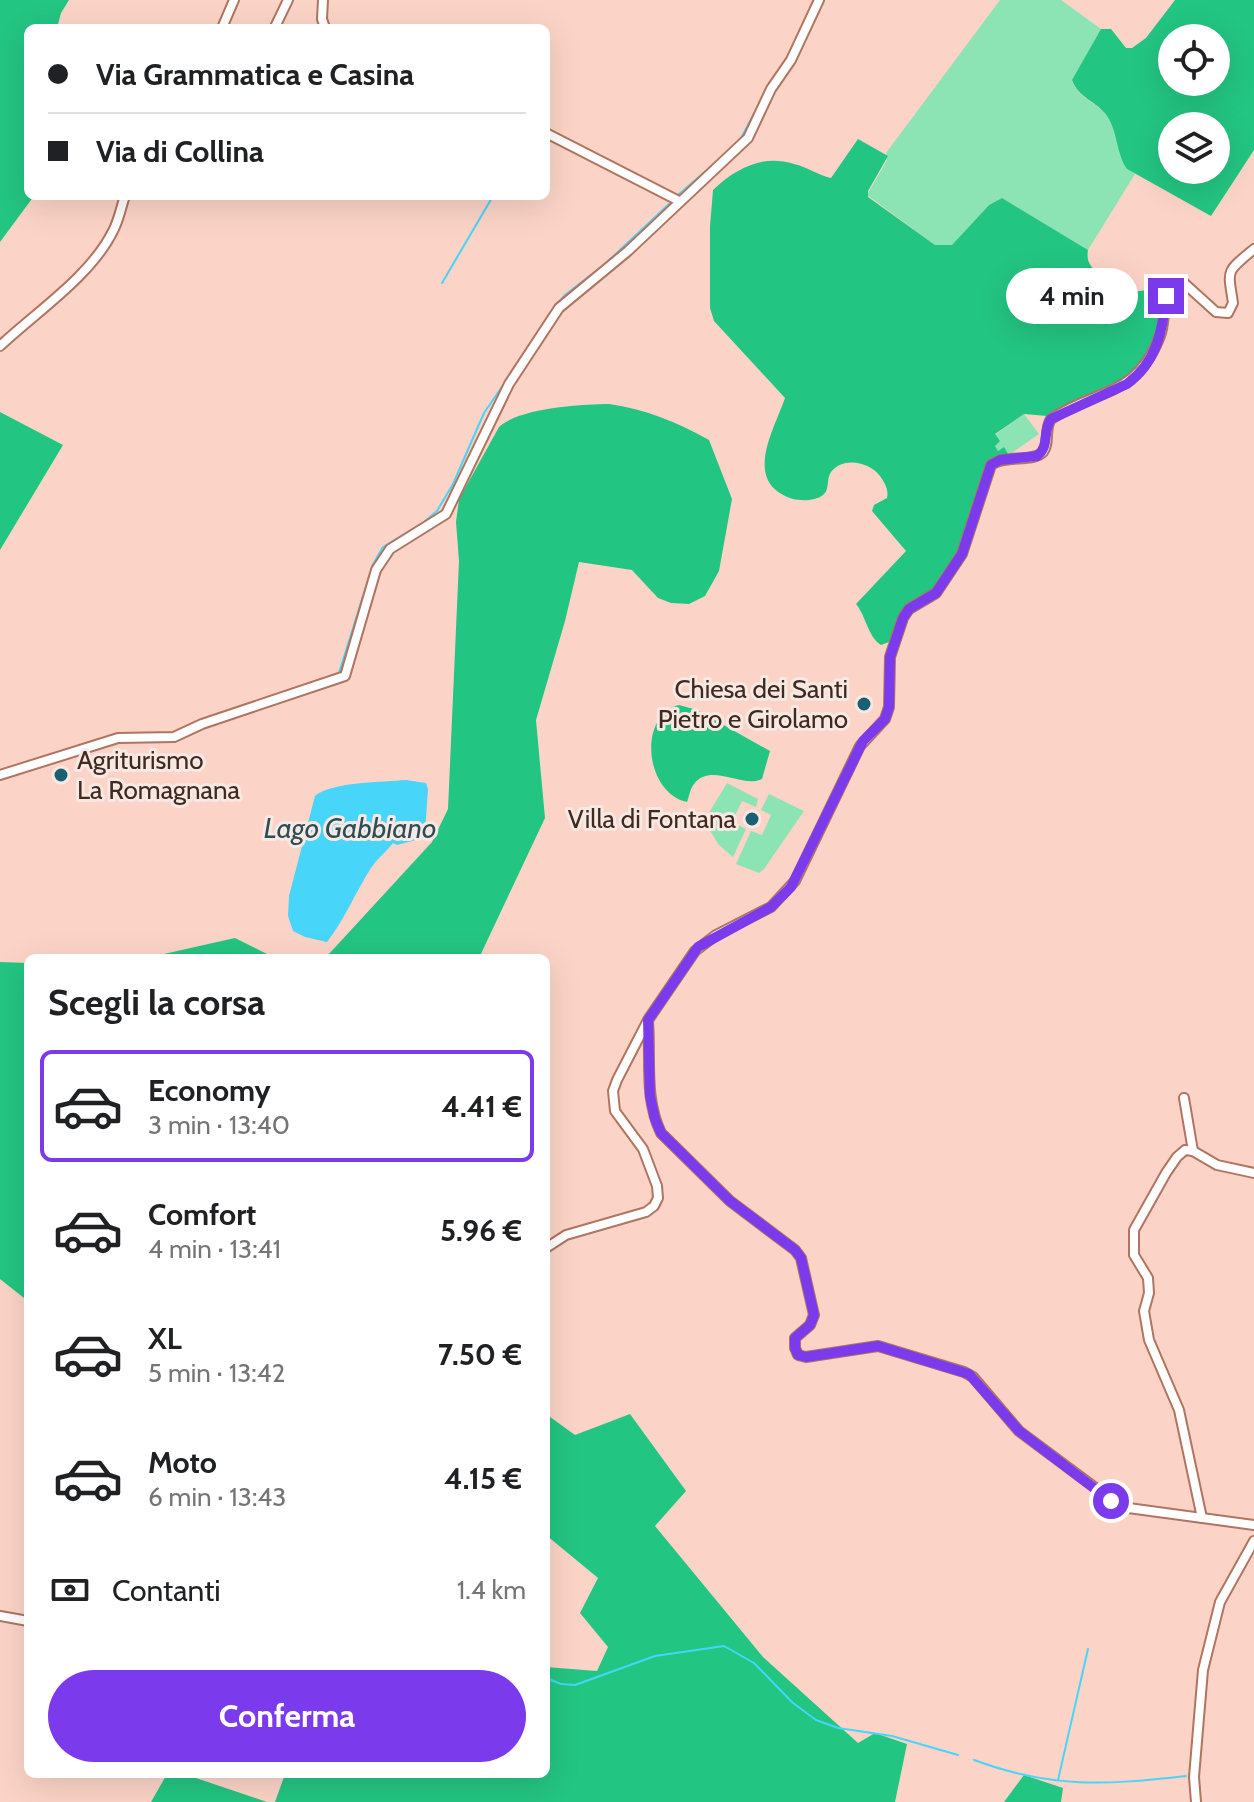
<!DOCTYPE html>
<html lang="it">
<meta charset="utf-8">
<style>
body{margin:0;font-family:Cabin,sans-serif;background:#f6f6f6;color:#202124;height:100vh;display:flex;flex-direction:column;font-size:30px;white-space:nowrap}
*{box-sizing:border-box;margin:0}
p{font-size:26px;color:#757577}
.icon{flex:none;width:44px;height:44px;fill:none;stroke:currentColor;stroke-width:2;stroke-linecap:round;stroke-linejoin:round}
.map{position:relative;flex:1;overflow:hidden}
.drawer{position:absolute;left:24px;top:954px;width:526px;height:824px;display:flex;flex-direction:column;background:#fff;border-radius:12px;box-shadow:0 8px 32px #0002}
.drawer>*{flex:none}
.banner{position:absolute;left:24px;top:24px;width:526px;height:176px;border-radius:12px;box-shadow:0 8px 32px #0002;display:grid;align-content:center;height:176px;padding:0 24px;background:#fff}
.tools{position:absolute;left:1158px;top:24px;display:grid;gap:16px}
.tools a{display:grid;place-items:center;width:72px;height:72px;border-radius:50%;background:#fff;box-shadow:0 8px 32px #0002;font-size:40px}
.end{position:absolute;width:36px;height:36px;margin:-18px;border:10px solid #7c3aed;background:#fff;box-shadow:0 0 0 4px #fff}
.from{border-radius:50%}
.bubble{position:absolute;height:56px;border-radius:28px;background:#fff;box-shadow:0 8px 32px #0002;font-size:26px;font-weight:700;line-height:56px;text-align:center}
.banner b{display:flex;align-items:center;gap:28px;height:76px;font-size:30px}
.banner b+b{border-top:2px solid #e0e0e0}
.banner i{width:20px;height:20px;background:#202124}
ul{padding:0;list-style:none}
li{display:flex;align-items:center;gap:24px;height:112px;margin:0 16px 12px;padding:0 8px;border:4px solid transparent;border-radius:12px}
li div{flex:1}
li b{display:block;font-size:30px}
li em{font-style:normal;font-weight:700}
li.current{border-color:#7c3aed}
li>.icon{width:72px;height:72px;stroke-width:1.5}
h2{padding:0 24px;font-size:36px;line-height:96px}
.pay{display:flex;align-items:center;gap:20px;height:88px;padding:0 24px;font-size:30px}
.pay p{margin-inline-start:auto}
.button{display:flex;gap:16px;margin-top:auto;padding:16px 24px}
.button a{flex:1;height:92px;border-radius:48px;background:#7c3aed;color:#fff;font-size:32px;font-weight:700;line-height:92px;text-align:center}
.map>svg:first-child{display:block}
.green{fill:#8ce3b4}
.forest{fill:#23c582;fill-rule:evenodd}
.water{fill:#47d5f9}
.lines{fill:none;stroke-linecap:round;stroke-linejoin:round}
.stream{stroke:#47d5f9;stroke-width:2}
.minor-casing{stroke:#b07460;stroke-width:12}
.minor{stroke:#fff;stroke-width:8}
.route{stroke:#7c3aed;stroke-width:10}
.poi-dot{fill:#1b6072;stroke:#f6e8e3;stroke-width:3}
.labels{text-anchor:middle;dominant-baseline:central;stroke-width:6;stroke-linejoin:round;paint-order:stroke}
.poi-label{font-size:26px;fill:#422920;stroke:#f6e8e3;text-anchor:end}
.water-label{font-size:28px;font-style:italic;fill:#2e4c55;stroke:#f6e8e3}
</style>
<div class="map">
<svg width="1254" height="1802" viewBox="0 0 1254 1802">
<rect width="100%" height="100%" fill="#fcd4c7"/>
<g class="green">
<path d="M1000,0H1061L1101,29L1072,81C1079,100 1103,104 1111,123C1120,141 1117,162 1135,174L1088,250L1002,198L989,205L952,245H935L867,195L887,160L886,153Z"/>
<path d="M1024,414L1039,434L1009,455L1004,448L998,451L994,445L995,435Z"/>
<path d="M727,783L758,799L756,807L742,801L732,822L746,829L733,857L719,845L704,821Z"/>
<path d="M769,794L804,811L764,869L759,873L736,864L751,831L762,835L771,815L761,810Z"/>
</g>
<g class="forest">
<path d="M0,0H69L61,13L57,28H28V196H34L0,242Z"/>
<path d="M1175,0H1254V150L1211,216L1127,169C1116,153 1118,132 1107,116C1097,101 1078,98 1072,80L1101,29H1111L1126,48H1132L1146,38ZM1172,38H1216V82H1172ZM1172,126H1216V170H1172Z"/>
<path d="M858,139L888,156L868,191V197L935,245H952L989,205L1002,198L1088,250C1086,261 1090,265 1097,273C1115,293 1137,297 1161,284C1160,324 1157,353 1124,381L1047,416L1024,414L995,434L1000,441L995,446L998,451L1004,447L1009,455L994,457L988,462L959,553L931,593L902,614L889,642L881,645C868,637 866,616 856,604L906,551L872,511L874,505L887,498C889,490 885,483 880,476C870,462 843,456 831,472C826,479 830,490 823,495C816,501 801,501 793,499C742,483 773,432 785,398L714,321L710,308V226L713,190C736,168 763,154 794,164C807,167 818,175 831,178Z"/>
<path d="M609,404C645,409 677,422 709,440L732,499L719,571L705,596L689,604L671,603L658,598L632,570L579,562L565,621L536,720L545,818L479,958H317L328,955L432,842L448,809L459,561L456,522L459,499L499,427C519,408 582,404 609,404Z"/>
<path d="M0,412L63,445L0,550Z"/>
<path d="M679,705L697,710L770,751L762,779C743,789 711,762 694,784C690,789 689,797 687,802C645,793 637,716 679,705Z"/>
<path d="M235,938L275,958H146Z"/>
<path d="M0,962L28,963V1296L24,1298L0,1279Z"/>
<path d="M546,1414L575,1435L630,1414L686,1491L655,1526L763,1657L858,1743L875,1733L907,1744L895,1802H275L285,1774H546V1667L597,1671L608,1647L580,1613L598,1578L546,1535Z"/>
<path d="M167,1774H184L267,1802H151Z"/>
<path d="M1024,1775L1063,1788L1061,1802H1004Z"/>
</g>
<path class="water" d="M406,780L426,783L428,789L425,833L420,839L397,845L393,843C386,852 377,859 371,868C355,893 345,919 327,942L305,937L293,931L288,916L289,896L315,796C330,782 384,782 406,780Z"/>
<g class="lines">
<g class="stream">
<path d="M740,140L767,89"/>
<path d="M678,195L715,163"/>
<path d="M442,283L493,196"/>
<path d="M554,308L565,295L605,264L670,203"/>
<path d="M372,566L383,547L424,522L437,511L453,484L484,413L506,381"/>
<path d="M339,673L369,577"/>
<path d="M546,1678L561,1684L575,1685L655,1656L724,1646L754,1663L793,1703L816,1720L838,1728L892,1736L958,1755"/>
<path d="M974,1760C1052,1789 1105,1785 1186,1776"/>
<path d="M1058,1780L1088,1649"/>
</g>
<g class="minor-casing">
<g id="minor">
<path d="M323,0L322,19L325,28"/>
<path d="M275,27L288,0"/>
<path d="M222,28L234,0"/>
<path d="M546,133L679,201"/>
<path d="M0,346C36,312 91,276 113,231C119,220 121,207 125,196"/>
<path d="M0,775L118,738L174,737L202,724L345,676L376,570L390,549L446,514L509,384L559,308L628,251L748,138L771,89L791,60L819,0"/>
<path d="M648,1021C651,1059 644,1098 661,1133L730,1201L795,1250L801,1258L814,1315L810,1325L795,1338V1348L798,1355L806,1357L878,1346L964,1372L973,1377L1019,1431L1121,1507L1254,1525"/>
<path d="M1184,1098L1193,1151"/>
<path d="M546,1248L566,1235L646,1212L654,1206L658,1198L657,1186L643,1149L615,1111L613,1091L617,1080L648,1020L695,951L716,935L771,907L795,881L860,746L885,719L889,707L890,657L903,618L909,609L936,593L962,554L991,465C1005,454 1033,463 1043,452C1050,443 1044,429 1051,419C1098,388 1136,398 1160,336C1167,319 1160,297 1173,283H1184L1216,312L1228,313L1233,303C1228,269 1225,273 1254,249"/>
<path d="M1202,1518L1179,1410L1149,1340L1144,1311L1149,1293L1148,1278L1134,1255V1230L1166,1173L1177,1157L1185,1150L1193,1151L1217,1165L1254,1173"/>
<path d="M0,1616L28,1621"/>
<path d="M1196,1802L1194,1777L1203,1670L1220,1602L1254,1541"/>
</g>
</g>
<use href="#minor" class="minor"/>
</g>
<g class="lines">
<path class="route" d="M1111,1501L1019,1431L969,1374L878,1346L806,1357L798,1355L795,1348V1338L810,1325L814,1315L801,1258L795,1250L730,1201L661,1133L655,1119L650,1096L648,1020L698,947L771,907L791,887L863,741L885,719L889,707L890,657L903,618L909,609L936,593L962,554L991,465L1000,460L1037,456C1050,446 1042,432 1051,419L1127,384C1157,362 1163,330 1166,296"/>
</g>
<g class="poi-dot">
<circle cx="864" cy="704" r="8"/>
<circle cx="61" cy="775" r="8"/>
<circle cx="752" cy="819" r="8"/>
</g>
<g class="labels">
<g class="poi-label">
<text x="848" y="689">Chiesa dei Santi<tspan x="848" dy="30">Pietro e Girolamo</tspan></text>
<text x="77" y="760" text-anchor="start">Agriturismo<tspan x="77" dy="30">La Romagnana</tspan></text>
<text x="736" y="819">Villa di Fontana</text>
</g>
<g class="water-label">
<text x="350" y="828">Lago Gabbiano</text>
</g>
</g>
</svg>
<div class="tools">
<a><svg class="icon" aria-label="locate" viewBox="0 0 24 24"><circle cx="12" cy="12" r="6"/><path d="M12 2v4M12 18v4M2 12h4M18 12h4"/></svg></a>
<a><svg class="icon" aria-label="layers" viewBox="0 0 24 24"><path d="M12 4l9 5-9 5-9-5zM3 14l9 5 9-5"/></svg></a>
</div>
<i class="end from" style="left:1111px;top:1501px"></i>
<i class="end" style="left:1166px;top:296px"></i>
<div class="bubble" style="left:1006px;top:268px;width:132px">4 min</div>
<div class="banner">
<b><i class="from"></i>Via Grammatica e Casina</b>
<b><i></i>Via di Collina</b>
</div>
<section class="drawer">
<h2>Scegli la corsa</h2>
<ul>
<li class="current"><svg class="icon" aria-label="car" viewBox="0 0 24 24"><path d="M5 17H2v-5l4-1 3-4h7l3 4 3 1v5h-3M9 17h6M6 11h13"/><circle cx="7" cy="17" r="2"/><circle cx="17" cy="17" r="2"/></svg><div><b>Economy</b><p>3 min · 13:40</p></div><em>4.41 €</em></li>
<li><svg class="icon" aria-label="car" viewBox="0 0 24 24"><path d="M5 17H2v-5l4-1 3-4h7l3 4 3 1v5h-3M9 17h6M6 11h13"/><circle cx="7" cy="17" r="2"/><circle cx="17" cy="17" r="2"/></svg><div><b>Comfort</b><p>4 min · 13:41</p></div><em>5.96 €</em></li>
<li><svg class="icon" aria-label="car" viewBox="0 0 24 24"><path d="M5 17H2v-5l4-1 3-4h7l3 4 3 1v5h-3M9 17h6M6 11h13"/><circle cx="7" cy="17" r="2"/><circle cx="17" cy="17" r="2"/></svg><div><b>XL</b><p>5 min · 13:42</p></div><em>7.50 €</em></li>
<li><svg class="icon" aria-label="car" viewBox="0 0 24 24"><path d="M5 17H2v-5l4-1 3-4h7l3 4 3 1v5h-3M9 17h6M6 11h13"/><circle cx="7" cy="17" r="2"/><circle cx="17" cy="17" r="2"/></svg><div><b>Moto</b><p>6 min · 13:43</p></div><em>4.15 €</em></li>
</ul>
<div class="pay"><svg class="icon" aria-label="cash" viewBox="0 0 24 24"><path d="M3 7h18v10H3z"/><circle cx="12" cy="12" r="2"/></svg>Contanti<p>1.4 km</p></div>
<div class="button"><a>Conferma</a></div>
</section>
</div>
